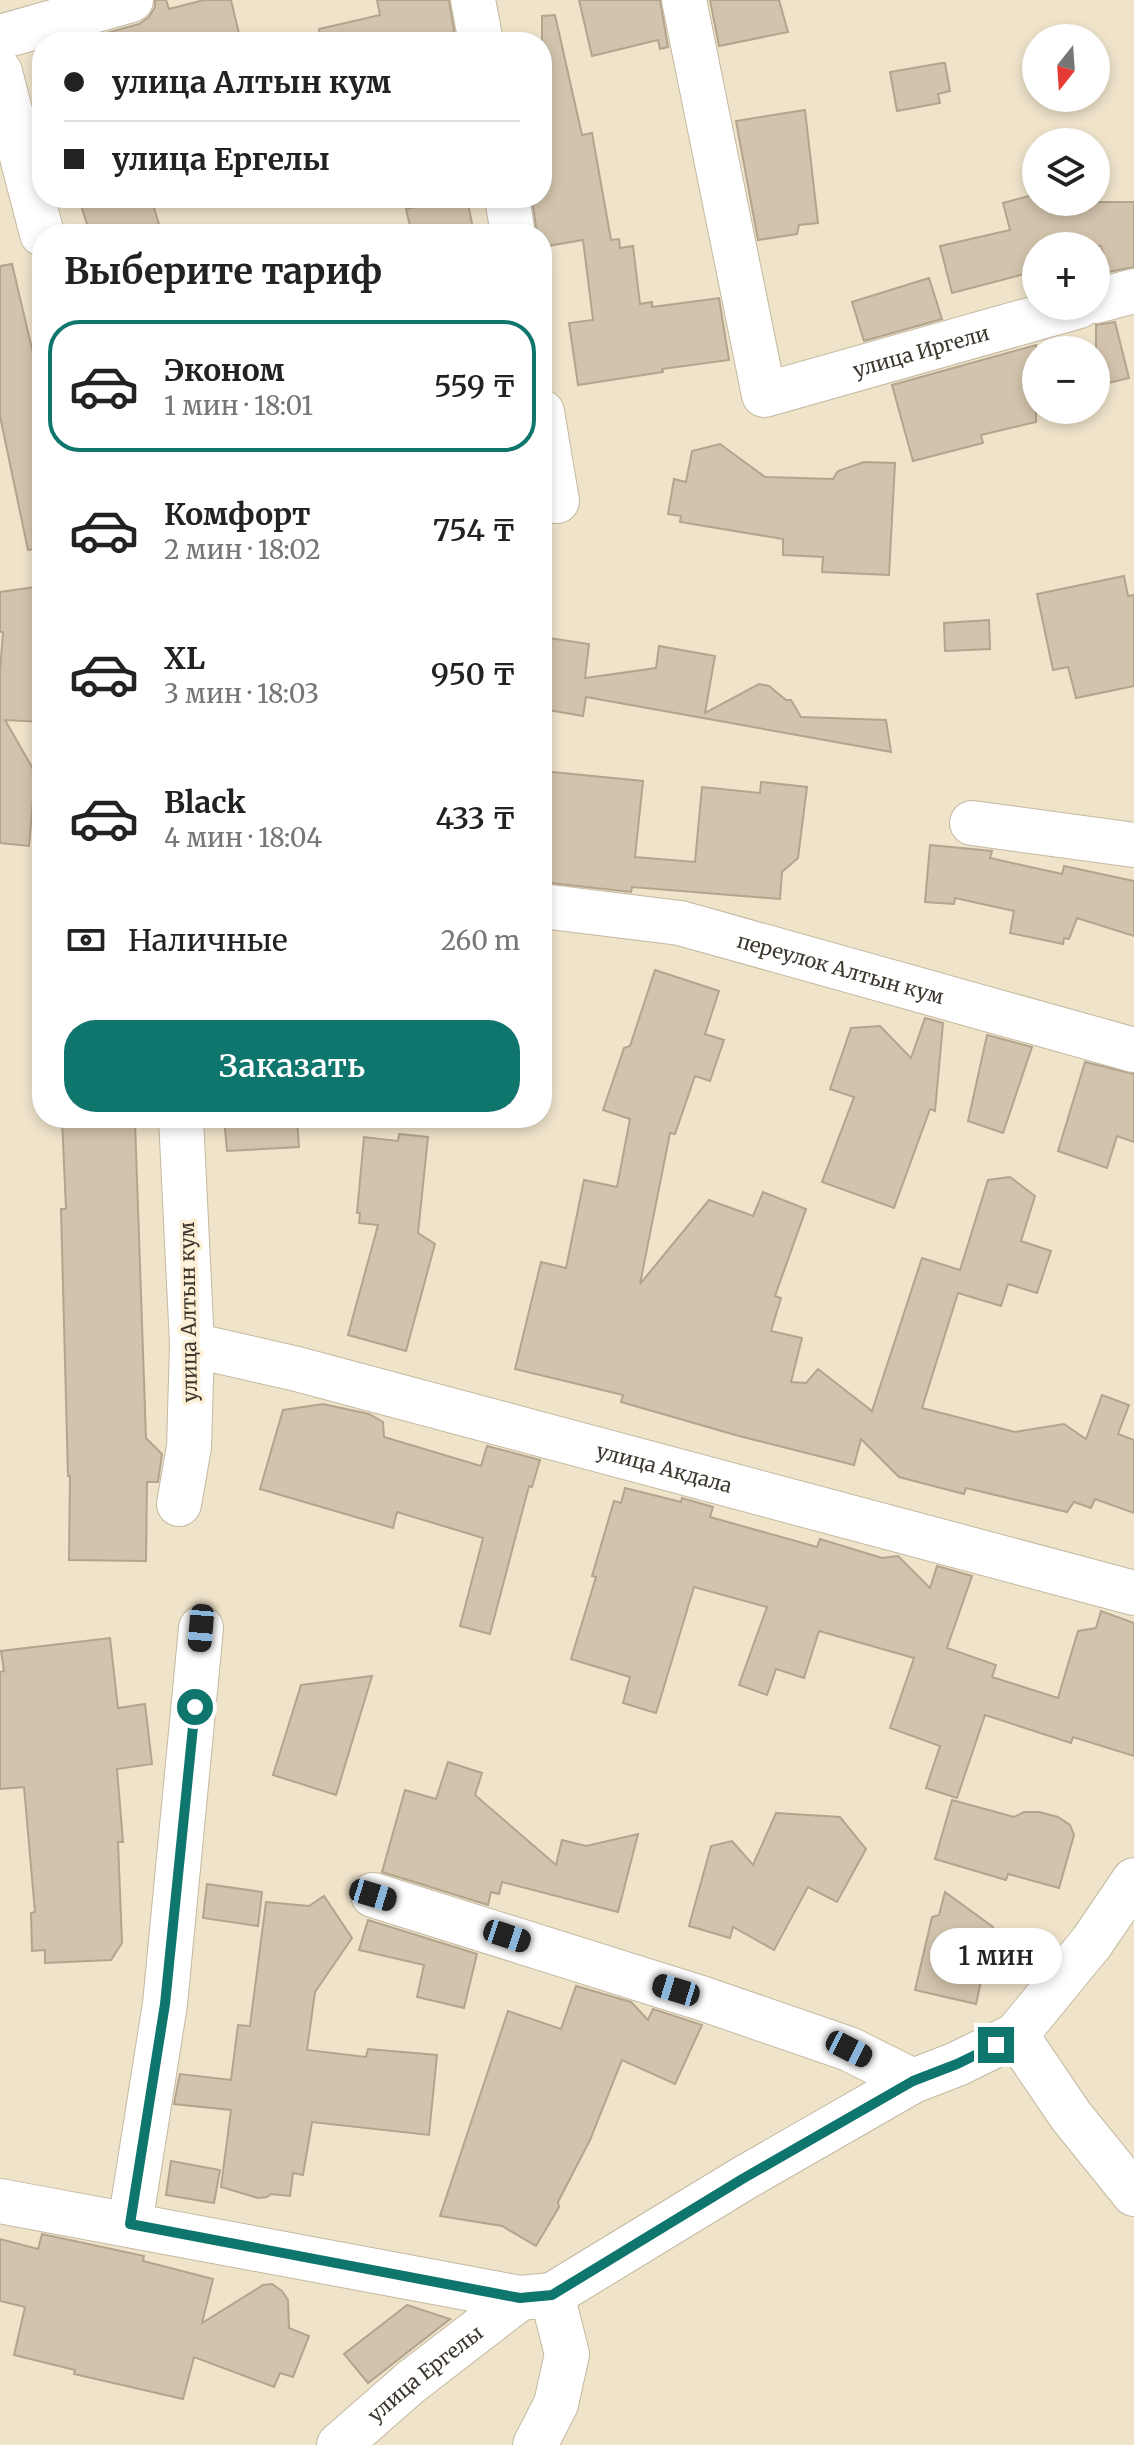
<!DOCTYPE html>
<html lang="ru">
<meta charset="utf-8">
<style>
body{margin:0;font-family:Merriweather,serif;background:#f2f2f2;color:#222;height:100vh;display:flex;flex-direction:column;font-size:30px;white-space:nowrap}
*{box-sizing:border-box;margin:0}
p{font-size:26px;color:#767676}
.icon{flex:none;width:44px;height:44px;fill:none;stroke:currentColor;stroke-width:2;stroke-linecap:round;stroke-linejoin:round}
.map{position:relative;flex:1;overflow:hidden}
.drawer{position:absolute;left:32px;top:224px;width:520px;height:904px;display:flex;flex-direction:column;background:#fff;border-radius:32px;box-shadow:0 4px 12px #0003}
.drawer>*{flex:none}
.guide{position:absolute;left:32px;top:32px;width:520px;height:176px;border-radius:32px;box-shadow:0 4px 12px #0003;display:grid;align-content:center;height:176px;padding:0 32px;background:#fff}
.needle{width:52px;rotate:197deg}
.tools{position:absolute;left:1022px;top:24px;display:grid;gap:16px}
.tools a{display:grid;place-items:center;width:88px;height:88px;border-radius:50%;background:#fff;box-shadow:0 4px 12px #0003;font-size:40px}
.end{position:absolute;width:36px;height:36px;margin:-18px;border:10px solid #0f766e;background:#fff;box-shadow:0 0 0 4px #fff}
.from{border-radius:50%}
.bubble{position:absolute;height:56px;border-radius:28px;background:#fff;box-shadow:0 4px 12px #0003;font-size:26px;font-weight:600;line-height:56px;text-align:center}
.car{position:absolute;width:24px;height:48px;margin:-24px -12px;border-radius:10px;box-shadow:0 0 6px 2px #0007;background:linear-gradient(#222 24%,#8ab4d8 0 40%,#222 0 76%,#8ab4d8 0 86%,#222 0)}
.guide b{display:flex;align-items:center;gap:28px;height:76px;font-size:30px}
.guide b+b{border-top:2px solid #e0e0e0}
.guide i{width:20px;height:20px;background:#222}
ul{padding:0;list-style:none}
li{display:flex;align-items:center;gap:24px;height:132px;margin:0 16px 12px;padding:0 16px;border:4px solid transparent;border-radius:32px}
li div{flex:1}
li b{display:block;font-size:30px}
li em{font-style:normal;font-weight:600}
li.active{border-color:#0f766e}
li>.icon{width:72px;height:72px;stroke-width:1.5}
h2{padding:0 32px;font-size:36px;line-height:96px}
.pay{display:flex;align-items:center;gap:20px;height:88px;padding:0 32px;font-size:30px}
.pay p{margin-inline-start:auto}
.action{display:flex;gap:16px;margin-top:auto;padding:16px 32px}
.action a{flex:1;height:92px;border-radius:32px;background:#0f766e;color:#fff;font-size:32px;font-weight:600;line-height:92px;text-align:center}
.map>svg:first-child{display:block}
.building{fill:#d2c3ac;stroke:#b3a48e;stroke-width:2}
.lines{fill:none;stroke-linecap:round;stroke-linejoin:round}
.minor-casing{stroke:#c4b9a1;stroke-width:46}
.minor{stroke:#fff;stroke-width:44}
.route{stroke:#0f766e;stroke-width:10}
.labels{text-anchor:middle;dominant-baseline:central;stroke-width:7;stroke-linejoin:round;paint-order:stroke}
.street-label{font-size:20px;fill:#3d382e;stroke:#fdf0d7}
</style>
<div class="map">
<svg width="1134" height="2445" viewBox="0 0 1134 2445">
<rect width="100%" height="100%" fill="#efe3ca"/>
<g class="building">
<path d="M155,0H166L169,9L204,0H231L241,42H74L139,24L149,17L155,7Z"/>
<path d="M377,0H449L456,42H320L319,29L380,15Z"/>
<path d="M579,0H660L668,47L660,49L658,40L592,56Z"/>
<path d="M710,0H779L788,32L719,46Z"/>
<path d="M555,15L582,135L592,133L611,240L619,239L620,248L633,246L640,304L652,302V307L719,298L729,360L662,369L663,372L578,385L569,323L593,320L583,240L542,247V234H537L532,198H542V16Z"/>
<path d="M942,63H945L950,91L938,94L940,103L897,111L890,72Z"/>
<path d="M805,110L818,223L799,225L797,234L758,240L736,121Z"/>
<path d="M1036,194V202H1134V267L1108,272L1101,246H1036V271L952,293L940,246L1010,230L1003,203Z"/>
<path d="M105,198H151L162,234H90L81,205Z"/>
<path d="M456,198H467L474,234H412L406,209Z"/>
<path d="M12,264L42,391V548L28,550L0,416V266Z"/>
<path d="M929,278L942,319L864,341L852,302Z"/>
<path d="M1115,322L1129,378L1096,386V325Z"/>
<path d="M1036,345V422L981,435L983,443L913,461L892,385Z"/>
<path d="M720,444L765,477L833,479L838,471L864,462L895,463L889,575L822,572L823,557L783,555V539L680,522L681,516L668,514L674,479L686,482L692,451Z"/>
<path d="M1124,576L1128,596L1134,595V686L1076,698L1068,667L1053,670L1037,594Z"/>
<path d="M42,586V722L5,720L40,781L33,800L29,846L0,843V671L3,632H0V592Z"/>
<path d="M989,620L990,649L945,651L944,623Z"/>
<path d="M549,638L589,644L585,678L656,668L659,646L715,656L705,713L759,684L769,686L786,700H791L801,717L886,720L891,752L586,697L583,716L542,709Z"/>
<path d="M542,771L643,781L635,857L695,862L702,787L760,793L761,782L807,787L798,858L782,872L780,899L632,887L631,892L542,882L547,816L542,815Z"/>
<path d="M930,845L992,851L990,858L1062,874L1064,866L1134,881V936L1077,918L1069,939L1064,938L1063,944L1010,933L1014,911L955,898L954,904L925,902Z"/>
<path d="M655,970L719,991L705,1034L724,1040L710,1081L695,1076L675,1134L670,1133L640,1284L709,1200L753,1216L763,1192L806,1209L775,1296L781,1298L771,1331L802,1338L791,1382L806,1383L818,1369L872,1411L922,1258L960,1270L988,1180L1010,1177L1035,1196L1021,1241L1051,1251L1037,1293L1008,1284L1001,1306L958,1293L922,1408L1015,1432L1064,1424L1086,1439L1102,1395L1129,1405L1118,1434L1134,1440V1513L1095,1499L1091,1508L1074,1502L1067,1512L966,1488L964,1494L899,1477L861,1439L854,1465L739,1436L621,1402L623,1395L515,1369L541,1262L566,1268L584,1180L617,1187L630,1119L603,1110L624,1048L630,1046Z"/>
<path d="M925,1018L943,1023L935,1111L930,1109L894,1208L822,1182L854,1097L830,1089L851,1028L880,1026L911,1058Z"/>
<path d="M987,1035L1032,1047L1003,1133L968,1121Z"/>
<path d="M1085,1062L1134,1074V1142L1117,1136L1107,1168L1058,1151Z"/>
<path d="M121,1118L135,1122L146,1438L162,1454L158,1482H147L146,1561L69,1560L70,1476H68L61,1209H66L62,1119Z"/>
<path d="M224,1118H297L299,1147L227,1151Z"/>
<path d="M399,1134L428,1137L418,1233L435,1244L406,1351L348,1335L378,1225L359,1223L360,1213H357L364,1137L398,1141Z"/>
<path d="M323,1404L369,1414L383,1422L384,1437L481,1466L487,1446L540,1460L532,1487L529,1486L490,1634L460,1626L483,1538L397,1512L393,1528L260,1489L283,1410Z"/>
<path d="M625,1488L681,1502L682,1498L713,1507L710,1517L817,1547L820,1539L882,1558L898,1556L930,1588L937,1566L972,1576L947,1648L996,1665L992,1677L1058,1698L1078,1631L1096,1628L1101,1611L1134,1623V1756L1073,1737L1071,1743L985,1715L957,1798L926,1788L940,1746L890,1728L914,1658L819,1631L804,1678L776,1669L767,1695L739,1685L767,1607L694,1587L656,1713L623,1703L630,1677L571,1659L596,1577L592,1576L614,1501L621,1503Z"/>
<path d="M110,1638L118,1708L145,1704L152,1764L117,1769L123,1842H118L122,1943L111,1960L45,1963V1950L32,1951L31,1913L35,1912L24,1787L0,1789V1672L4,1671L1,1651Z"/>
<path d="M372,1676L336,1795L273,1775L301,1685Z"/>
<path d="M448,1762L482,1773L475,1795L556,1865L562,1840L586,1846L638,1834L618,1912L502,1882L499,1894L491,1892L488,1905L382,1872L405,1790L436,1799Z"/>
<path d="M952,1800L1014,1817L1024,1812H1039L1058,1817L1070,1825L1074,1835L1059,1888L1008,1874L1006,1880L935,1859Z"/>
<path d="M776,1813L840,1817L866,1849L837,1902L808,1887L774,1950L733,1927L730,1938L689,1926L711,1846L732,1841L753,1865Z"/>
<path d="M207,1884L262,1892L258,1926L203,1918Z"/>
<path d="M945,1892L993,1927L976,2004L915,1990L932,1917L939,1915Z"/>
<path d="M324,1896L352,1938L315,1992L307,2050L366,2057L368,2049L437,2055L429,2135L312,2122L303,2175L293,2173L290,2196L271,2194L267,2197L258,2198L221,2187L231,2110L174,2104L179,2078L180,2074L231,2080L238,2025L250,2026L266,1902L309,1906Z"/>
<path d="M368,1920L477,1954L464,2008L417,1997L424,1965L359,1950Z"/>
<path d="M576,1986L631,2002L648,2020L653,2009L702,2025L675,2084L622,2060L590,2140L558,2202L559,2207L536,2246L502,2226L440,2216L508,2011L561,2029Z"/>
<path d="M171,2161L220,2170L214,2203L166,2195Z"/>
<path d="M42,2234L144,2256L143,2261L213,2279L202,2323L263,2285L272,2284L282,2291L288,2300L289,2328L309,2336L293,2377L280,2373L274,2387L194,2357L183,2399L74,2374L75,2370L14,2355L25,2307L0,2301V2239L38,2249Z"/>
<path d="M407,2305L450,2319L368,2383L344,2354Z"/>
</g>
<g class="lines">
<g class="minor-casing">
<g id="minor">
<path d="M473,0L481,42"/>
<path id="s1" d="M684,0L764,395L1079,306"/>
<path d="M0,37L131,0"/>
<path d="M0,72L42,234"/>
<path d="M507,198L513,234"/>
<path d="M1096,301L1134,291"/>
<path d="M542,412L557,501"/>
<path d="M972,823L1134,845"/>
<path id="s2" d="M542,906L680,923L1134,1050"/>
<path id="s3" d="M192,1345L297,1369L1134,1593"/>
<path d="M179,1504L189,1447L192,1345L181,1118"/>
<path d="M373,1895L704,1999L849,2049L913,2081"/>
<path d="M1016,2035L1071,2116L1134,2194"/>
<path d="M0,2201L520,2298"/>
<path d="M130,2224L165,2004L201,1628"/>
<path id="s4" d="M339,2445L411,2382L520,2298L552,2295L744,2178L913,2081L957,2064L1016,2035L1092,1942L1134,1880"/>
<path d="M535,2445L556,2404L567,2354L552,2295"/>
</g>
</g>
<use href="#minor" class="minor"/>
</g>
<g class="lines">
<path class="route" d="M195,1707L165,2004L130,2224L520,2298L552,2295L744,2178L913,2081L957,2064L996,2045"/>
</g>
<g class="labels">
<g class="street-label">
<text stroke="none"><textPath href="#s1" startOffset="566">улица Иргели</textPath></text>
<text stroke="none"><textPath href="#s2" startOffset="306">переулок Алтын кум</textPath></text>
<text transform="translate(188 1312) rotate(-91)">улица Алтын кум</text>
<text stroke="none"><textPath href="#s3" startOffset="488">улица Акдала</textPath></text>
<text stroke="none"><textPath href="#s4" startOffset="112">улица Ергелы</textPath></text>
</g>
</g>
</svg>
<div class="tools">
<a><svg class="needle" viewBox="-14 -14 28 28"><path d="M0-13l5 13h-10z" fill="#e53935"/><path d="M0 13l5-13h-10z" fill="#767676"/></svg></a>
<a><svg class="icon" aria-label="layers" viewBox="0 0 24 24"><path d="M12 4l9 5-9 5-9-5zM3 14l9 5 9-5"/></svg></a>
<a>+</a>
<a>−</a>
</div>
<i class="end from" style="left:195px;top:1707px"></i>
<i class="end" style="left:996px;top:2045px"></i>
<div class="bubble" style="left:930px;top:1928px;width:132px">1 мин</div>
<i class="car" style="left:201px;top:1628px;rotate:185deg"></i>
<i class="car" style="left:373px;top:1895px;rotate:107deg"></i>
<i class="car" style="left:507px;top:1936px;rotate:108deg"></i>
<i class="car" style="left:676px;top:1990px;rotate:287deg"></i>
<i class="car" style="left:849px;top:2049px;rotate:117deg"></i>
<div class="guide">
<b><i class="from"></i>улица Алтын кум</b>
<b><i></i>улица Ергелы</b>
</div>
<section class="drawer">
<h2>Выберите тариф</h2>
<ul>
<li class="active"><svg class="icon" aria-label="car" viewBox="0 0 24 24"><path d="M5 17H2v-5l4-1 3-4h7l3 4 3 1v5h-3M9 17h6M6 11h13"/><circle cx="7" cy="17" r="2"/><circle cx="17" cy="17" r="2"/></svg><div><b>Эконом</b><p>1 мин · 18:01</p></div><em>559 ₸</em></li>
<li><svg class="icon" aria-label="car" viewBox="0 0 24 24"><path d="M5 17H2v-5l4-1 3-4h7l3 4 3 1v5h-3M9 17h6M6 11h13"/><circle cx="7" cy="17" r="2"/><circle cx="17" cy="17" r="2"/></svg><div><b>Комфорт</b><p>2 мин · 18:02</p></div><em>754 ₸</em></li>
<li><svg class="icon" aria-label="car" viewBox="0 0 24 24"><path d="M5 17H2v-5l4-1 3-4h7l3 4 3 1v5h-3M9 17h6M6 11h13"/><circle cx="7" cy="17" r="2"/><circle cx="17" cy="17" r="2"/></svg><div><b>XL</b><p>3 мин · 18:03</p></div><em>950 ₸</em></li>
<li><svg class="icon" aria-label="car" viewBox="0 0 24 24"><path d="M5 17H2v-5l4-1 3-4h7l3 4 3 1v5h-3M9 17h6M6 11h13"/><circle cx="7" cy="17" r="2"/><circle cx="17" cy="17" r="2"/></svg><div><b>Black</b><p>4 мин · 18:04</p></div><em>433 ₸</em></li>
</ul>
<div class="pay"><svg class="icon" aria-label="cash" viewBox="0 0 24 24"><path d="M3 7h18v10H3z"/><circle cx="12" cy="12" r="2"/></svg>Наличные<p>260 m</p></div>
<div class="action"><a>Заказать</a></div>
</section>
</div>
